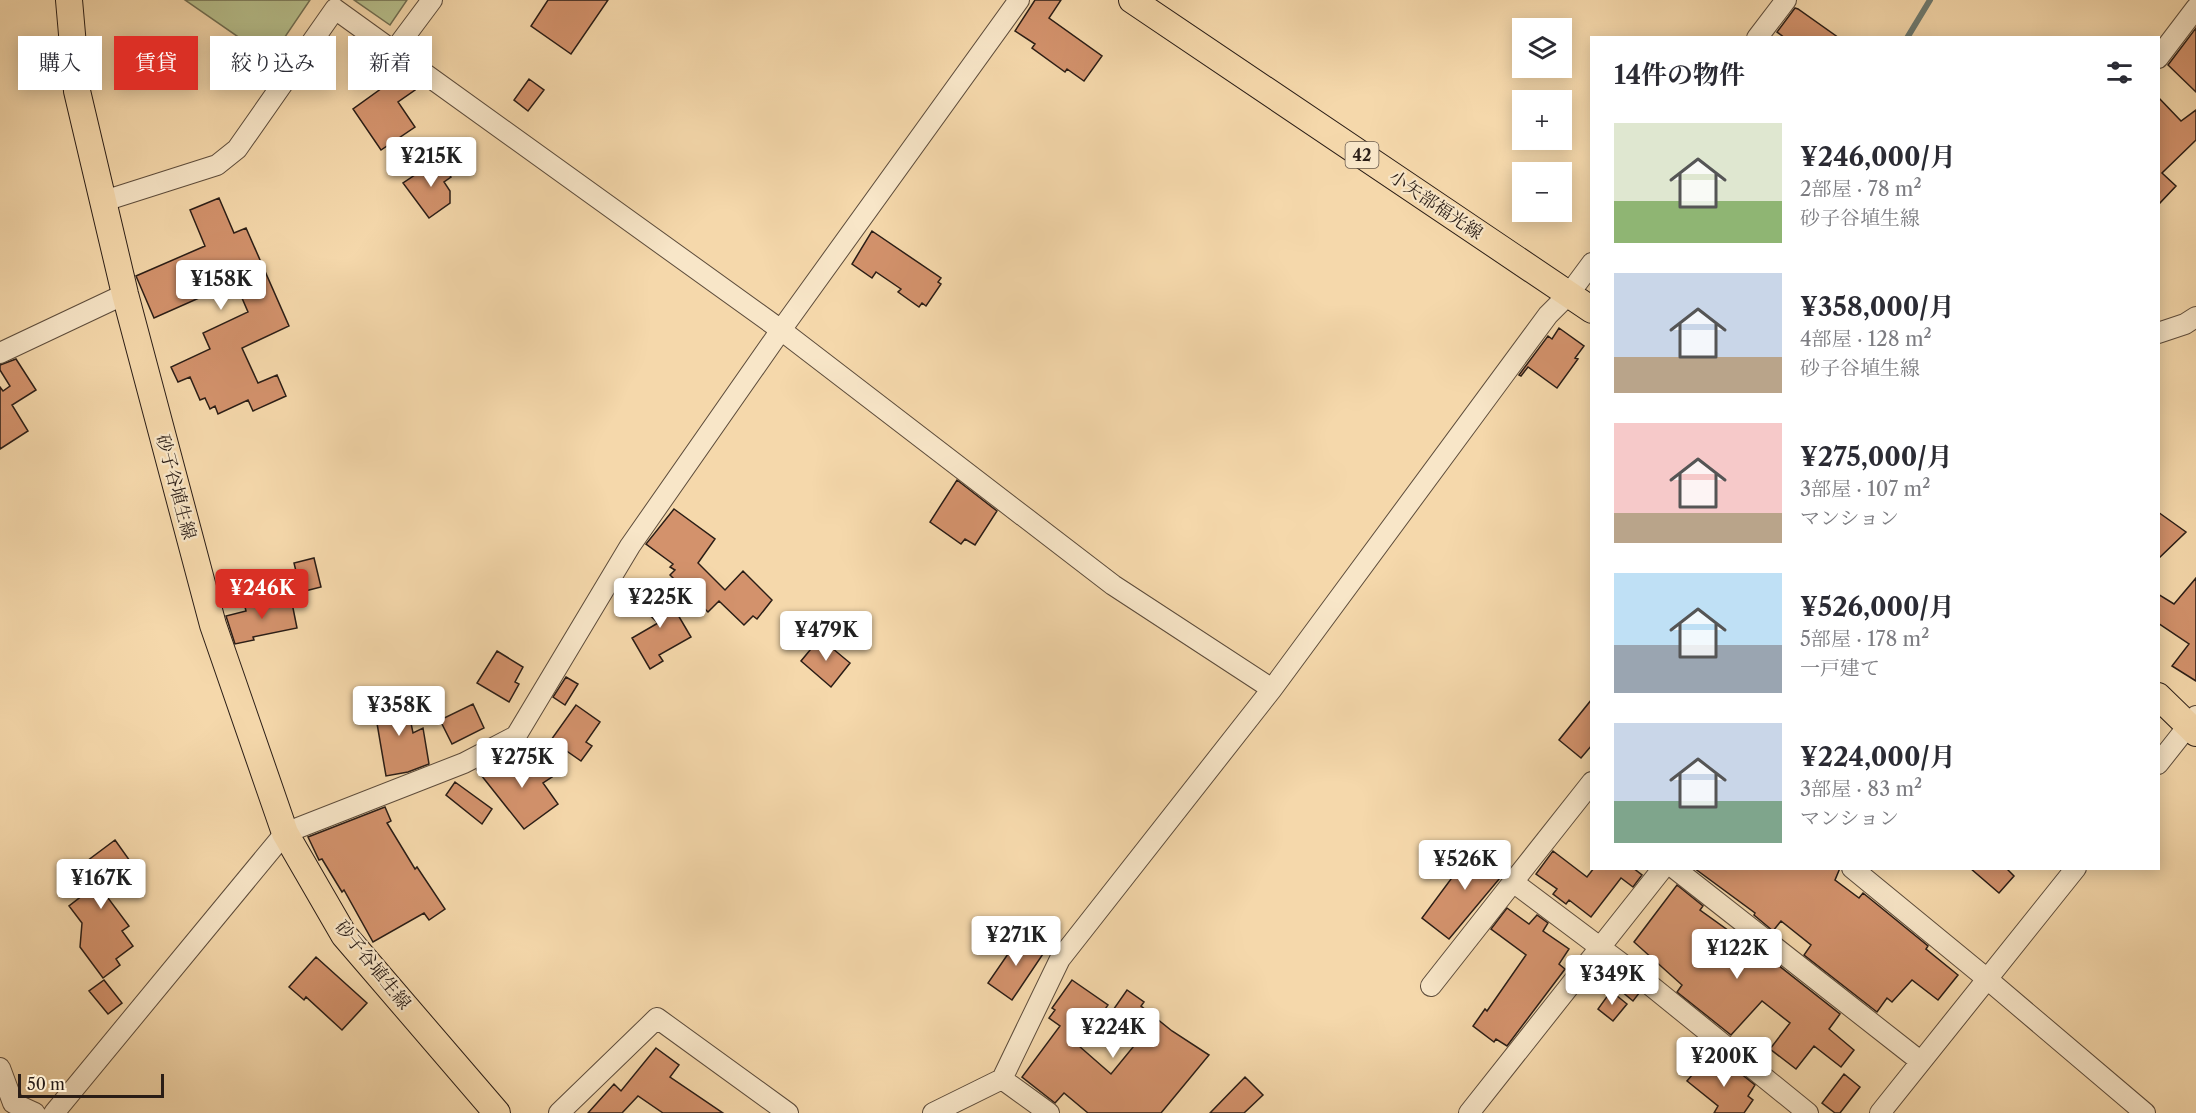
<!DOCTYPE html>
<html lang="ja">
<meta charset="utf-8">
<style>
:root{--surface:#fff;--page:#f2f2f3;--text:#2b2b33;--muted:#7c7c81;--accent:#d93025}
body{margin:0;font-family:"Libre Caslon Text","Noto Serif JP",serif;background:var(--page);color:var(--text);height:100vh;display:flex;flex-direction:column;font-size:22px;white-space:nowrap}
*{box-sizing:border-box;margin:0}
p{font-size:20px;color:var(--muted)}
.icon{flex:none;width:33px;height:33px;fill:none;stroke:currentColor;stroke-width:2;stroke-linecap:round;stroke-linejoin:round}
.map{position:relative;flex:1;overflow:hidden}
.details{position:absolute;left:1590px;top:36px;width:570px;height:834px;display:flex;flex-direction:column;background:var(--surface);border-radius:0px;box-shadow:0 3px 15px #0003}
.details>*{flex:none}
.hud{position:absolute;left:18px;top:36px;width:570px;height:54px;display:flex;gap:12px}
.fabs{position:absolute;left:1512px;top:18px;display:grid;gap:12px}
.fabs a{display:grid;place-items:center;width:60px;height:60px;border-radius:0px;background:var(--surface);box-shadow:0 3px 15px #0003;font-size:30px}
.scale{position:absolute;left:18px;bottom:15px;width:146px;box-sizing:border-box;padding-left:6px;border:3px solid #2a1d16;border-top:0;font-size:16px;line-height:21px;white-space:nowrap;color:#2a1d16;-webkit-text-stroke:4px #f8e6c8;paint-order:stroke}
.price{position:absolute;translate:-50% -51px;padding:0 14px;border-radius:6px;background:#fff;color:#222;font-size:20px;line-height:39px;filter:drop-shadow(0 2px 3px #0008)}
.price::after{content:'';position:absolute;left:50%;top:36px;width:18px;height:14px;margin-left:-9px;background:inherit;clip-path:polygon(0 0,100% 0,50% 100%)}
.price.current{background:var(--accent);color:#fff}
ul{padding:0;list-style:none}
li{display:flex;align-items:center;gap:18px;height:150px;padding:0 24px}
li span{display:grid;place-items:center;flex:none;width:168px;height:120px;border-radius:0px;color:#555}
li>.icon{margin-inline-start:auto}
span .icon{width:72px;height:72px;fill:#fffc;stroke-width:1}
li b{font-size:26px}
h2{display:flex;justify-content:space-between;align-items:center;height:72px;padding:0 24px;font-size:26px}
.pill{padding:0 21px;border-radius:0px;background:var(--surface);box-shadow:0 3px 15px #0003;font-size:21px;line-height:54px}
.pill.current{background:var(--accent);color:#fff}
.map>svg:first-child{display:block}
</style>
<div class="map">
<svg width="2196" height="1113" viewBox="0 0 2196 1113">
<rect width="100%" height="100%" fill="#f5d8ab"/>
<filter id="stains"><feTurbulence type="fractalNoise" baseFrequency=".00333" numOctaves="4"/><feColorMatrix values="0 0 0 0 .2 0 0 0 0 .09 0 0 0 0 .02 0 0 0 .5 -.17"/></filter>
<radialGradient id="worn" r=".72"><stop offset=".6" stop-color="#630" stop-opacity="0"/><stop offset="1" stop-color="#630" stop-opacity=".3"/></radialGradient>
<!-- green -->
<path fill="#b7c08d" stroke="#706e52" stroke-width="1.5" d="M185,0H310L270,59Z
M354,0H407L390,25Z"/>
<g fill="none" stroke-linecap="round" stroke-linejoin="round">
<!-- stream -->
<path stroke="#6e7b71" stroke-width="6" d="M1907,38L1930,0"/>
</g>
<!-- building -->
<path fill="#d3926c" stroke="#2a1d16" stroke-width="1.5" d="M548,0H608L571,54L531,26Z
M1035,0H1061L1049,18L1102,56L1084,81L1067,69L1065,72L1032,48L1035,44L1015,31Z
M1795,8L1798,9L1839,38H1785L1777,32Z
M2196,28V92L2168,65Z
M403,73L415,90L398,102L415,127L381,150L353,109Z
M529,79L544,90L528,111L514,100Z
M2158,97L2181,121L2196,110V140L2162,173L2176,186L2158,205Z
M439,159L451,177L444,182L450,191V203L429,218L403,183Z
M219,198L234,233L246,228L289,326L242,348L258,383L277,375L286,396L253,411L248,400L218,414L215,406L210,409L205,398L200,400L190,377L178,382L171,367L210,349L203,333L248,312L235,282L154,318L136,276L205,246L190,210Z
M872,231L941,278L938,282L941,284L926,306L922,303L919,307L898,292L901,289L876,272L872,278L852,264Z
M1559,328L1584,346L1575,358L1578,359L1557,388L1528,367L1521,376L1519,375L1548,336L1552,339Z
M16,359L36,390L12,405L28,431L0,449V387L3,391L10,386L0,370V365Z
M957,480L997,511L975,545L965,539L961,544L930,522Z
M674,509L715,539L698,563L725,590L743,571L772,600L757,619L753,616L744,625L719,601L708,612L670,575L675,570L670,567L673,564L646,544Z
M2158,512L2186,532L2158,559Z
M314,558L321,587L301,592L294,563Z
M2196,578V681L2172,666L2189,644L2158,623V594L2174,604Z
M661,586L691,637L659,655L663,661L650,669L632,638L658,623L641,607Z
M291,598L297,628L253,637L254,640L235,644L226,616L246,611L245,607Z
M820,638L850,663L831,687L801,661Z
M497,651L523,667L515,682L519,684L509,702L477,683Z
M566,677L578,684L565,705L553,697Z
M405,694L413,733L423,728L429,764L408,772L386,776L373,700Z
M1592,699V745L1581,758L1559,740Z
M473,704L484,728L452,744L440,720Z
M576,705L600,722L586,742L592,746L581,761L551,740Z
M534,751L552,777L543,783L558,804L524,829L477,770L491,762L500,775Z
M455,782L492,809L482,824L446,795Z
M385,807L391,821L387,823L415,869L417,867L445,909L429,920L424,913L373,942L344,890L342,892L322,859L319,860L308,837Z
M115,840L130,861L110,877L113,881L102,890L129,926L122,931L133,946L116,959L120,965L103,978L80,947L82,923L69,906L83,895L72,880L78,875L75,870Z
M1477,844L1510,866L1449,939L1422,918Z
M1553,851L1587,877L1594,868H1633L1642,875L1633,887L1621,878L1591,917L1569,900L1566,904L1553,894L1557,889L1536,874Z
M1694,868H1840L1835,880L1859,898L1863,893L1928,946L1926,949L1958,975L1938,1000L1912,980L1892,1002L1887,998L1877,1012L1804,955L1811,945L1781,921L1773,931L1754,915L1755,913Z
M1970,868H2006L2014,876L1999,893Z
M1677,885L1703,906L1700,910L1739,938L1740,935L1840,1014L1829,1029L1854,1050L1841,1067L1814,1046L1796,1069L1770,1049L1790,1023L1762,1001L1731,1035L1677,992L1682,985L1634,942Z
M1507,908L1529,924L1537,915L1548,923L1543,931L1569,949L1559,964L1565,969L1507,1046L1496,1039L1494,1042L1473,1026L1485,1009L1487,1011L1526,955L1491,929Z
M1021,935L1045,951L1012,1000L988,983Z
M316,957L367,1003L342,1030L306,997L304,1000L289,987Z
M104,980L122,1003L108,1014L89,991Z
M1072,980L1108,1005L1079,1046L1111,1074L1143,1035L1111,1013L1127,990L1144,1002L1141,1006L1172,1031L1209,1055L1161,1113H1088L1064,1093L1055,1103L1022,1077L1060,1026L1049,1018L1055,1010L1052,1008Z
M1628,983L1640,992L1633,1001L1621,991Z
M1611,991L1627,1004L1613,1021L1598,1009Z
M656,1048L679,1065L670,1077L723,1113H663L638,1096L622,1113H588L614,1084L621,1091Z
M1704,1061L1717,1072L1725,1061L1755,1085L1748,1096L1753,1100L1744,1113H1714L1718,1106L1687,1081Z
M1844,1074L1860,1087L1840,1113H1835L1822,1103Z
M1245,1077L1263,1095L1244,1113H1210Z"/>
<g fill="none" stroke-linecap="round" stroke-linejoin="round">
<!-- minor casing -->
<g stroke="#5d4c3b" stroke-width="22">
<path id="minor" d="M1757,38L1786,0
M394,51L432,0
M2158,58L2196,8
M104,201L217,165L237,149L335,9L781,330L1113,585L1272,689
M2158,333L2185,324L2196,317
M0,353L125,294
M2158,764L2196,716
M1592,782L1513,882L1645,981L1808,1113
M1674,868L1920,1061
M1852,868L1986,978L2145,1113
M1431,986L1513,882
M0,1068L13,1103L35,1113
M1002,1079L1049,1113
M54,1113L285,833L464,763L516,736L630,546L781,330L1019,0
M559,1113L657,1018L788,1113
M933,1113L1002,1079L1060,959L1272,689L1548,315L1569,294L1592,263
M1469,1113L1663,868
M1880,1113L2076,868"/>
</g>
<!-- major casing -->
<g stroke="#2a1d16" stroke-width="28">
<path id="major" d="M69,0L77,91L125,294L213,625L285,833L344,935L497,1113
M1132,0L1592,310
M2158,696L2196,733"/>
</g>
<!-- minor -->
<use href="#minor" stroke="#f8e6c8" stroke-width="20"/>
<!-- major -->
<use href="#major" stroke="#f5d8ab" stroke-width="26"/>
</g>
<g text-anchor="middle" stroke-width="4.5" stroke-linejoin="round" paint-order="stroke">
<!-- shield labels -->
<rect fill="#f8e6c8" stroke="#68594b" stroke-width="1.5" x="1345.5" y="142" width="33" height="26" rx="4.5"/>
<g font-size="16" font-weight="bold" fill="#2a1d16">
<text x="1362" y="161">42</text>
</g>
<!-- street labels -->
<g font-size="18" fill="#2a1d16" stroke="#f8e6c8">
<text transform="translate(1436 205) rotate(34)" y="6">小矢部福光線</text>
<text transform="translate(176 487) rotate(75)" y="6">砂子谷埴生線</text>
<text transform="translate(373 965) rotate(51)" y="6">砂子谷埴生線</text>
</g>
</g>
<rect width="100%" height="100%" filter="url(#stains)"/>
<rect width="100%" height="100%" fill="url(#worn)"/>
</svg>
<div class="fabs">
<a><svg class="icon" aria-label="layers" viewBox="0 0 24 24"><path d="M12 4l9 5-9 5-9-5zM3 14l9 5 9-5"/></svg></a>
<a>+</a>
<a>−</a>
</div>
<div class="scale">50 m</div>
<b class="price" style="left:431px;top:188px">¥215K</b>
<b class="price" style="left:221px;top:311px">¥158K</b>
<b class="price current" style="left:262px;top:620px">¥246K</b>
<b class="price" style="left:660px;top:629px">¥225K</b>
<b class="price" style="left:826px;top:662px">¥479K</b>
<b class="price" style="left:399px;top:737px">¥358K</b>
<b class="price" style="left:522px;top:789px">¥275K</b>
<b class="price" style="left:1465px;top:891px">¥526K</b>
<b class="price" style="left:101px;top:910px">¥167K</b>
<b class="price" style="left:1016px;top:967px">¥271K</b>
<b class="price" style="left:1737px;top:980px">¥122K</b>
<b class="price" style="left:1612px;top:1006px">¥349K</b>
<b class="price" style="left:1113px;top:1059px">¥224K</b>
<b class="price" style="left:1724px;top:1088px">¥200K</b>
<div class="hud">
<a class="pill">購入</a>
<a class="pill current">賃貸</a>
<a class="pill">絞り込み</a>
<a class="pill">新着</a>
</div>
<section class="details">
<h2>14件の物件<svg class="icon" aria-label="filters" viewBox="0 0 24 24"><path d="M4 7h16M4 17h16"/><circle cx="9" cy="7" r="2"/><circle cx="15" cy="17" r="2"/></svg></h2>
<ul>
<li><span style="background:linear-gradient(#dfe7d0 65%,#8fb573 0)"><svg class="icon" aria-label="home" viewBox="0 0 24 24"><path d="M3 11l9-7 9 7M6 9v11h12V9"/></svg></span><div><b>¥246,000/月</b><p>2部屋 · 78 m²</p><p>砂子谷埴生線</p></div></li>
<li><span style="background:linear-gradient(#c9d6e8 70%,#b9a48a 0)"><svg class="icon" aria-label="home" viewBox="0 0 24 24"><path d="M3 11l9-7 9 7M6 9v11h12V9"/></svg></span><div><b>¥358,000/月</b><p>4部屋 · 128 m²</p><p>砂子谷埴生線</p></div></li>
<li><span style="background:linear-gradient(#f6c9c9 75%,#b9a48a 0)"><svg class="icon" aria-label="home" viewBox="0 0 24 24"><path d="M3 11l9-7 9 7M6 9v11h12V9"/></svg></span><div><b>¥275,000/月</b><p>3部屋 · 107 m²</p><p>マンション</p></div></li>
<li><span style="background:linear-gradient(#bfe0f5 60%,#9aa5b1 0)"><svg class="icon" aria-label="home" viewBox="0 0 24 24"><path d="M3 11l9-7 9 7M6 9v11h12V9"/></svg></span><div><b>¥526,000/月</b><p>5部屋 · 178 m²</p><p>一戸建て</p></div></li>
<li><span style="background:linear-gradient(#c9d6e8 65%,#7fa58c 0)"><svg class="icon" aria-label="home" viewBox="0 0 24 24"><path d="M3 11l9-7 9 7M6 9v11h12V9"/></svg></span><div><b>¥224,000/月</b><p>3部屋 · 83 m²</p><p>マンション</p></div></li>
</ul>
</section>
</div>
